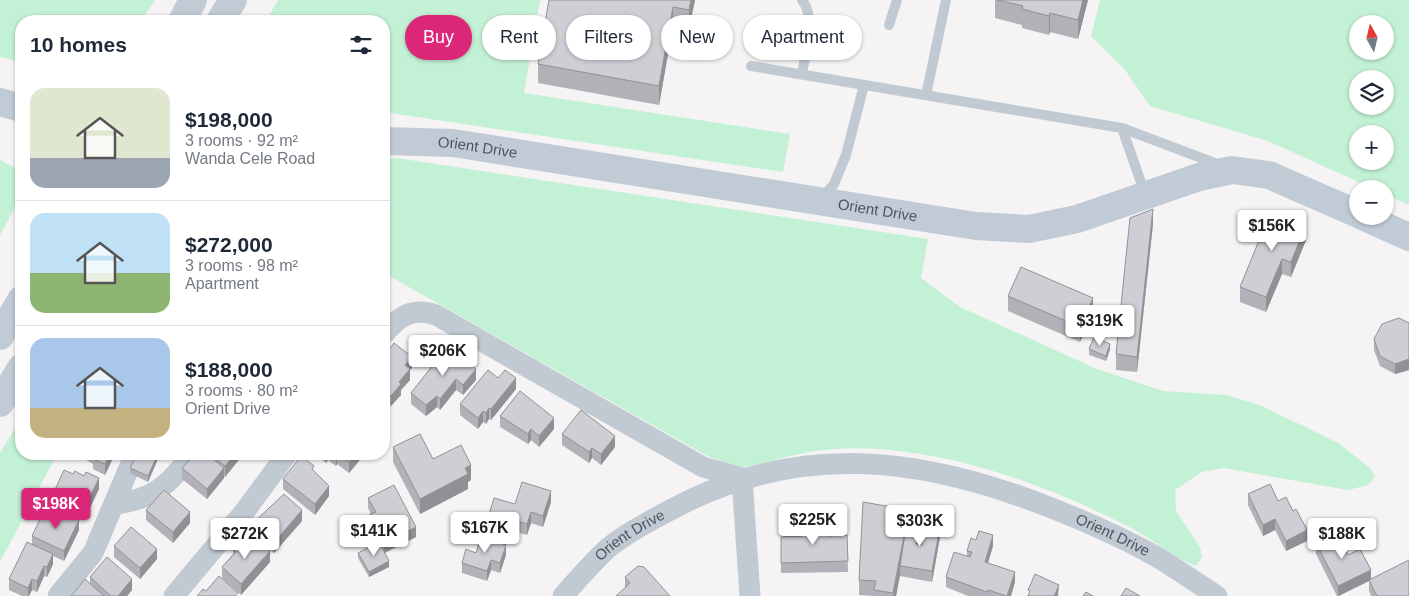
<!DOCTYPE html>
<meta charset="utf-8">
<style>
:root{--surface:#fff;--page:#f2f2f3;--text:#1f2937;--muted:#747a83;--line:#e0e1e3;--accent:#db2777}
body{margin:0;font-family:Arial,sans-serif;background:var(--page);color:var(--text);height:100vh;display:flex;flex-direction:column;font-size:19px;white-space:nowrap}
*{box-sizing:border-box;margin:0}
p{font-size:16px;color:var(--muted)}
.icon{flex:none;width:28px;height:28px;fill:none;stroke:currentColor;stroke-width:2;stroke-linecap:round;stroke-linejoin:round}
.map{position:relative;flex:1;overflow:hidden}
.side{position:absolute;left:15px;top:15px;width:375px;height:445px;display:flex;flex-direction:column;background:var(--surface);border-radius:20px;box-shadow:0 1px 4px #0004}
.side>*{flex:none}
.guide{position:absolute;left:405px;top:15px;width:475px;height:45px;display:flex;gap:10px}
.needle{width:32px;rotate:352deg}
.fabs{position:absolute;left:1349px;top:15px;display:grid;gap:10px}
.fabs a{display:grid;place-items:center;width:45px;height:45px;border-radius:50%;background:var(--surface);box-shadow:0 1px 4px #0004;font-size:25px}
.price{position:absolute;translate:-50% -42px;padding:0 11px;border-radius:5px;background:#fff;color:#222;font-size:16px;line-height:32px;filter:drop-shadow(0 1px 2px #0008)}
.price::after{content:'';position:absolute;left:50%;top:30px;width:15px;height:11px;margin-left:-8px;background:inherit;clip-path:polygon(0 0,100% 0,50% 100%)}
.price.current{background:var(--accent);color:#fff}
ul{padding:0;list-style:none}
li{display:flex;align-items:center;gap:15px;height:125px;padding:0 15px}
li+li{border-top:1px solid var(--line)}
li span{display:grid;place-items:center;flex:none;width:140px;height:100px;border-radius:15px;color:#555}
li>.icon{margin-inline-start:auto}
span .icon{width:60px;height:60px;fill:#fffc;stroke-width:1}
li b{font-size:21px}
h2{display:flex;justify-content:space-between;align-items:center;height:60px;padding:0 15px;font-size:21px}
.tag{padding:0 18px;border-radius:22px;background:var(--surface);box-shadow:0 1px 4px #0004;font-size:18px;line-height:45px}
.tag.current{background:var(--accent);color:#fff}
.map>svg:first-child{display:block}
</style>
<div class="map">
<svg width="1409" height="596" viewBox="0 0 1409 596">
<rect width="100%" height="100%" fill="#f5f3f3"/>
<!-- green -->
<path fill="#c3f1d5" fill-rule="evenodd" d="M0,0H155L141,21H21V62L0,57Z
M278,0H540L524,93L790,134L783,172L384,112V21H266Z
M1100,0H1409V205L1385,194V189H1374L1268,141L1150,106L1125,70L1091,36ZM1358,24H1385V51H1358ZM1358,79H1385V106H1358ZM1358,134H1385V161H1358Z
M397,158L928,239L921,278L960,307L1097,369L1163,391L1227,395L1262,406L1338,443L1370,468L1375,477L1368,485L1348,490L1223,468L1202,472L1175,490L1176,511L1200,547L1202,557L1196,566C1172,557 1153,539 1131,528C1061,492 984,462 906,452C873,447 837,447 804,453C791,455 750,468 742,467C731,465 720,460 709,457L384,273V159Z
M0,160L21,171V196L0,235Z
M21,418V454H57L0,562V453Z"/>
<g fill="none" stroke-linecap="round" stroke-linejoin="round">
<!-- lane -->
<path stroke="#c1cad2" stroke-width="10" d="M802,0C817,18 805,53 802,74
M889,25L897,0
M751,66L1122,128L1220,165
M926,95L946,0
M1122,128L1145,194
M821,199L834,184L846,155L864,85"/>
<!-- street -->
<g stroke="#c1cad2" stroke-width="21">
<path d="M384,334C399,316 412,307 436,315L703,467L742,478L750,596"/>
<path d="M114,504C153,500 169,485 192,454"/>
<path d="M58,596L93,553L135,454"/>
<path d="M174,596L245,511L287,454"/>
<path id="s1" d="M563,596C577,580 592,563 607,549C625,533 666,512 688,501C806,444 918,458 1036,502C1078,518 1118,535 1157,557C1177,569 1197,583 1217,596"/>
</g>
<!-- secondary -->
<g stroke="#c1cbd6" stroke-width="28">
<path d="M182,21L193,0"/>
<path d="M220,21L233,0"/>
<path d="M0,102L21,108"/>
<path id="s2" d="M384,141L453,143L976,226L1029,229L1077,219L1199,177L1232,170L1269,175L1358,214"/>
<path d="M1362,216L1409,237"/>
<path d="M0,336L21,300"/>
<path d="M0,403L21,368"/>
</g>
</g>
<!-- wall -->
<path fill="#b0b2b7" d="M549,0H695L689,29L673,26L659,105L538,83V64Z
M995,0H1088L1078,39L1050,32L1049,35L1022,28V25L995,18Z
M1153,224L1137,372L1116,370V354Z
M1306,240L1291,277L1282,274L1266,312L1240,302V287Z
M1008,296L1093,313L1080,342L1008,311Z
M1409,323V370L1395,374L1380,366L1374,350V339Z
M1089,349H1110L1106,361L1089,355Z
M441,355L476,380L463,395L456,390L440,410L437,407L426,416L411,404V393Z
M384,356L412,368L410,370V380L401,390V395L391,406L384,400Z
M498,378L516,389L491,420L489,419L486,424L483,422L478,429L460,415V404Z
M500,416L554,429L539,447L531,440L528,444L500,427Z
M562,434L615,447L601,465L592,458L589,463L562,445Z
M393,447L433,459L471,480L468,482V489L420,514L393,462Z
M76,454H115L105,475L93,469V464Z
M195,454H242V456L225,477L224,476V478L207,499L182,479V468Z
M314,454H364V455L349,473L337,464L336,466L328,460L326,463Z
M157,461L148,482L130,473V468Z
M314,472L329,496L315,515L283,489V479Z
M73,474L84,476L99,489L84,520L53,505V494Z
M1248,494L1278,501L1307,541L1286,551L1275,530L1263,536L1248,505Z
M368,498L416,537L385,553L389,567L369,577L358,558V553L379,542L370,525V514H371L368,508Z
M551,502L543,527L531,523L527,535L513,531L509,542L486,534V524L515,504Z
M146,510L190,523L173,543L146,520Z
M800,517L815,532L827,536L847,535L848,572L781,573V537L800,536Z
M302,521L274,553L252,534V524Z
M909,521L920,533L918,544L922,545L940,537L932,582L900,576V575L896,596H873L859,595V580Z
M79,530L64,561L53,556V564L47,577L44,576L37,592L32,590L29,596H22L9,590V579L32,544V536Z
M1316,543L1348,555L1371,579L1409,596H1371L1369,591V581L1339,596H1337L1316,554Z
M114,546L157,559L140,579L114,557Z
M993,546L988,563L1015,582L1011,596H968L946,587V577L967,556V551Z
M233,550L270,562L241,595L222,578V567L233,554Z
M476,553L506,555L500,573L491,570L487,581L462,573V563Z
M90,577L132,590L127,596H71L90,583Z
M625,577L670,596L625,588Z"/>
<!-- shaded-wall -->
<path fill="#909195" d="M691,0H695L689,29V10Z
M1083,0H1088L1078,39V20Z
M673,7V26L659,105V86Z
M1050,13V32L1049,35V16Z
M1153,209V224L1137,372V357Z
M1306,225V240L1291,277V262Z
M1282,259V274L1266,312V297Z
M1093,298V313L1080,342V327Z
M1110,344V349L1106,361V356Z
M412,357V368L410,370V380L401,390V395L391,406V396L405,365Z
M1409,359V370L1395,374V364Z
M476,369V380L463,395V385Z
M516,378V389L491,420V409Z
M456,379V390L440,410V399Z
M437,396V407L426,416V405Z
M489,408V419L486,424V413Z
M483,411V422L478,429V418Z
M554,418V429L539,447V436Z
M531,429V440L528,444V434Z
M615,436V447L601,465V454Z
M592,448V458L589,463V452Z
M110,454H115L105,475V464Z
M235,454H242V456L225,477V466Z
M326,454H328V460L326,463Z
M337,454V464L336,466V455Z
M356,454H364V455L349,473V462Z
M157,456V461L148,482V476Z
M471,465V480L468,482V489L420,514V499L465,468Z
M224,468V478L207,499V489Z
M99,478V489L84,520V509Z
M329,486V496L315,515V504Z
M551,491V502L543,527V516Z
M302,510V521L274,553V543Z
M909,510V526L900,566V575L896,596H893Z
M190,512V523L173,543V532Z
M531,512V523L527,535V524Z
M1275,519V530L1263,536V525Z
M79,520V530L64,561V551Z
M513,520V531L509,542V531Z
M920,523V533L916,555V544Z
M940,526V537L932,582V571Z
M416,527V537L384,553V542Z
M1307,530V541L1286,551V541Z
M993,535V546L985,572V562Z
M506,545V555L500,573V563Z
M157,549V559L140,579V568Z
M270,551V562L241,595V584Z
M53,554V564L47,577V567Z
M491,560V570L487,581V571Z
M389,561V567L369,577V572Z
M44,566V576L37,592V581Z
M1371,570V580L1338,596V586Z
M1015,572V582L1011,596H1007Z
M32,579V590L29,596H28V588Z
M132,579V590L127,596H118Z
M1059,585L1058,596H1054Z"/>
<!-- building -->
<path fill="#cdcfd5" stroke="#909195" d="M549,0H691L689,10L673,7L659,86L538,64Z
M998,0H1083L1078,20L1050,13L1049,16L1022,9L1023,6Z
M1153,209L1137,357L1116,354L1130,218Z
M1271,211L1306,225L1291,262L1282,259L1266,297L1240,287Z
M1021,267L1093,298L1080,327L1008,296Z
M1399,318L1409,323V359L1395,364L1380,356L1374,339L1382,324Z
M1094,337L1110,344L1106,356L1089,349Z
M394,343L412,357L405,365L410,369L399,382L401,384L391,396L384,390V356Z
M450,349L476,369L463,385L456,379L440,399L437,396L426,405L411,393L441,355L444,357Z
M488,370L498,378L505,370L516,378L491,409L489,408L486,413L483,411L478,418L460,404Z
M520,391L554,418L539,436L531,429L528,434L500,416Z
M581,410L615,436L601,454L592,448L589,452L562,434Z
M420,434L433,459L461,445L471,465L465,468L468,474L420,499L393,447Z
M93,454H110L105,464L93,459L95,455Z
M137,454H153L157,456L148,476L130,468Z
M195,454H207L224,468L207,489L182,468Z
M210,454H235L225,466Z
M338,454H356L349,462Z
M301,456L314,466L312,469L329,486L315,504L283,479Z
M64,470L73,474L75,471L84,476L86,472L99,478L84,509L53,494Z
M522,482L551,491L543,516L531,512L527,524L513,520L509,531L486,524L494,498L515,504Z
M1270,484L1278,501L1286,497L1293,511L1296,509L1307,530L1286,541L1275,519L1263,525L1248,494Z
M394,485L416,527L384,542L370,514L376,512L368,498Z
M164,490L190,512L173,532L146,510Z
M284,494L302,510L274,543L252,524Z
M863,502L909,510L893,593L874,590L876,581L859,580Z
M44,511L54,515V513L64,517L66,514L79,520L64,551L32,536Z
M800,517H814L815,532H827V536L847,535L848,561L781,563V537L803,536V532H800Z
M907,521L920,523L916,544L922,545L926,524L940,526L932,571L900,566Z
M131,527L157,549L140,568L114,546Z
M979,531L993,535L985,562L1015,572L1007,596L988,590L987,592L946,577L954,552L970,557L972,552L967,551L971,538L976,540Z
M1337,533L1348,555L1360,549L1371,570L1338,586L1316,543Z
M481,537L506,545L500,563L491,560L487,571L462,563L466,549L476,553Z
M242,540L251,548L257,541L270,551L241,584L222,567L236,552L233,550Z
M27,542L53,554L47,567L44,566L37,581L32,579L28,588L9,579Z
M379,542L389,561L369,572L358,553Z
M107,557L132,579L118,596H111L90,577Z
M1409,560V596H1377L1369,580Z
M638,566L644,567L670,596H616L630,583L625,577Z
M1035,574L1059,585L1054,596H1028L1030,591L1028,590Z
M219,576L238,593L235,596H197L203,589L206,591Z
M85,579L104,596H71Z
M1126,588L1140,596H1121Z
M1086,592L1093,596H1083Z"/>
<g text-anchor="middle" stroke-width="4.5" stroke-linejoin="round" paint-order="stroke">
<!-- street labels -->
<g font-size="15" fill="#4a5661" stroke="#fff">
<text dy="5" stroke="none"><textPath href="#s2" startOffset="94">Orient Drive</textPath></text>
<text dy="5" stroke="none"><textPath href="#s2" startOffset="499">Orient Drive</textPath></text>
<text dy="5" stroke="none"><textPath href="#s1" startOffset="601">Orient Drive</textPath></text>
<text dy="5" stroke="none"><textPath href="#s1" startOffset="91">Orient Drive</textPath></text>
</g>
</g>
</svg>
<div class="fabs">
<a><svg class="needle" viewBox="-14 -14 28 28"><path d="M0-13l5 13h-10z" fill="#e53935"/><path d="M0 13l5-13h-10z" fill="#747a83"/></svg></a>
<a><svg class="icon" aria-label="layers" viewBox="0 0 24 24"><path d="M12 4l9 5-9 5-9-5zM3 14l9 5 9-5"/></svg></a>
<a>+</a>
<a>−</a>
</div>
<b class="price" style="left:1272px;top:252px">$156K</b>
<b class="price" style="left:1100px;top:347px">$319K</b>
<b class="price" style="left:443px;top:377px">$206K</b>
<b class="price current" style="left:56px;top:530px">$198K</b>
<b class="price" style="left:813px;top:546px">$225K</b>
<b class="price" style="left:920px;top:547px">$303K</b>
<b class="price" style="left:485px;top:554px">$167K</b>
<b class="price" style="left:374px;top:557px">$141K</b>
<b class="price" style="left:245px;top:560px">$272K</b>
<b class="price" style="left:1342px;top:560px">$188K</b>
<div class="guide">
<a class="tag current">Buy</a>
<a class="tag">Rent</a>
<a class="tag">Filters</a>
<a class="tag">New</a>
<a class="tag">Apartment</a>
</div>
<section class="side">
<h2>10 homes<svg class="icon" aria-label="filters" viewBox="0 0 24 24"><path d="M4 7h16M4 17h16"/><circle cx="9" cy="7" r="2"/><circle cx="15" cy="17" r="2"/></svg></h2>
<ul>
<li><span style="background:linear-gradient(#dfe7d0 70%,#9aa5b1 0)"><svg class="icon" aria-label="home" viewBox="0 0 24 24"><path d="M3 11l9-7 9 7M6 9v11h12V9"/></svg></span><div><b>$198,000</b><p>3 rooms · 92 m²</p><p>Wanda Cele Road</p></div></li>
<li><span style="background:linear-gradient(#bfe0f5 60%,#8fb573 0)"><svg class="icon" aria-label="home" viewBox="0 0 24 24"><path d="M3 11l9-7 9 7M6 9v11h12V9"/></svg></span><div><b>$272,000</b><p>3 rooms · 98 m²</p><p>Apartment</p></div></li>
<li><span style="background:linear-gradient(#a9c7e8 70%,#c2b280 0)"><svg class="icon" aria-label="home" viewBox="0 0 24 24"><path d="M3 11l9-7 9 7M6 9v11h12V9"/></svg></span><div><b>$188,000</b><p>3 rooms · 80 m²</p><p>Orient Drive</p></div></li>
</ul>
</section>
</div>
